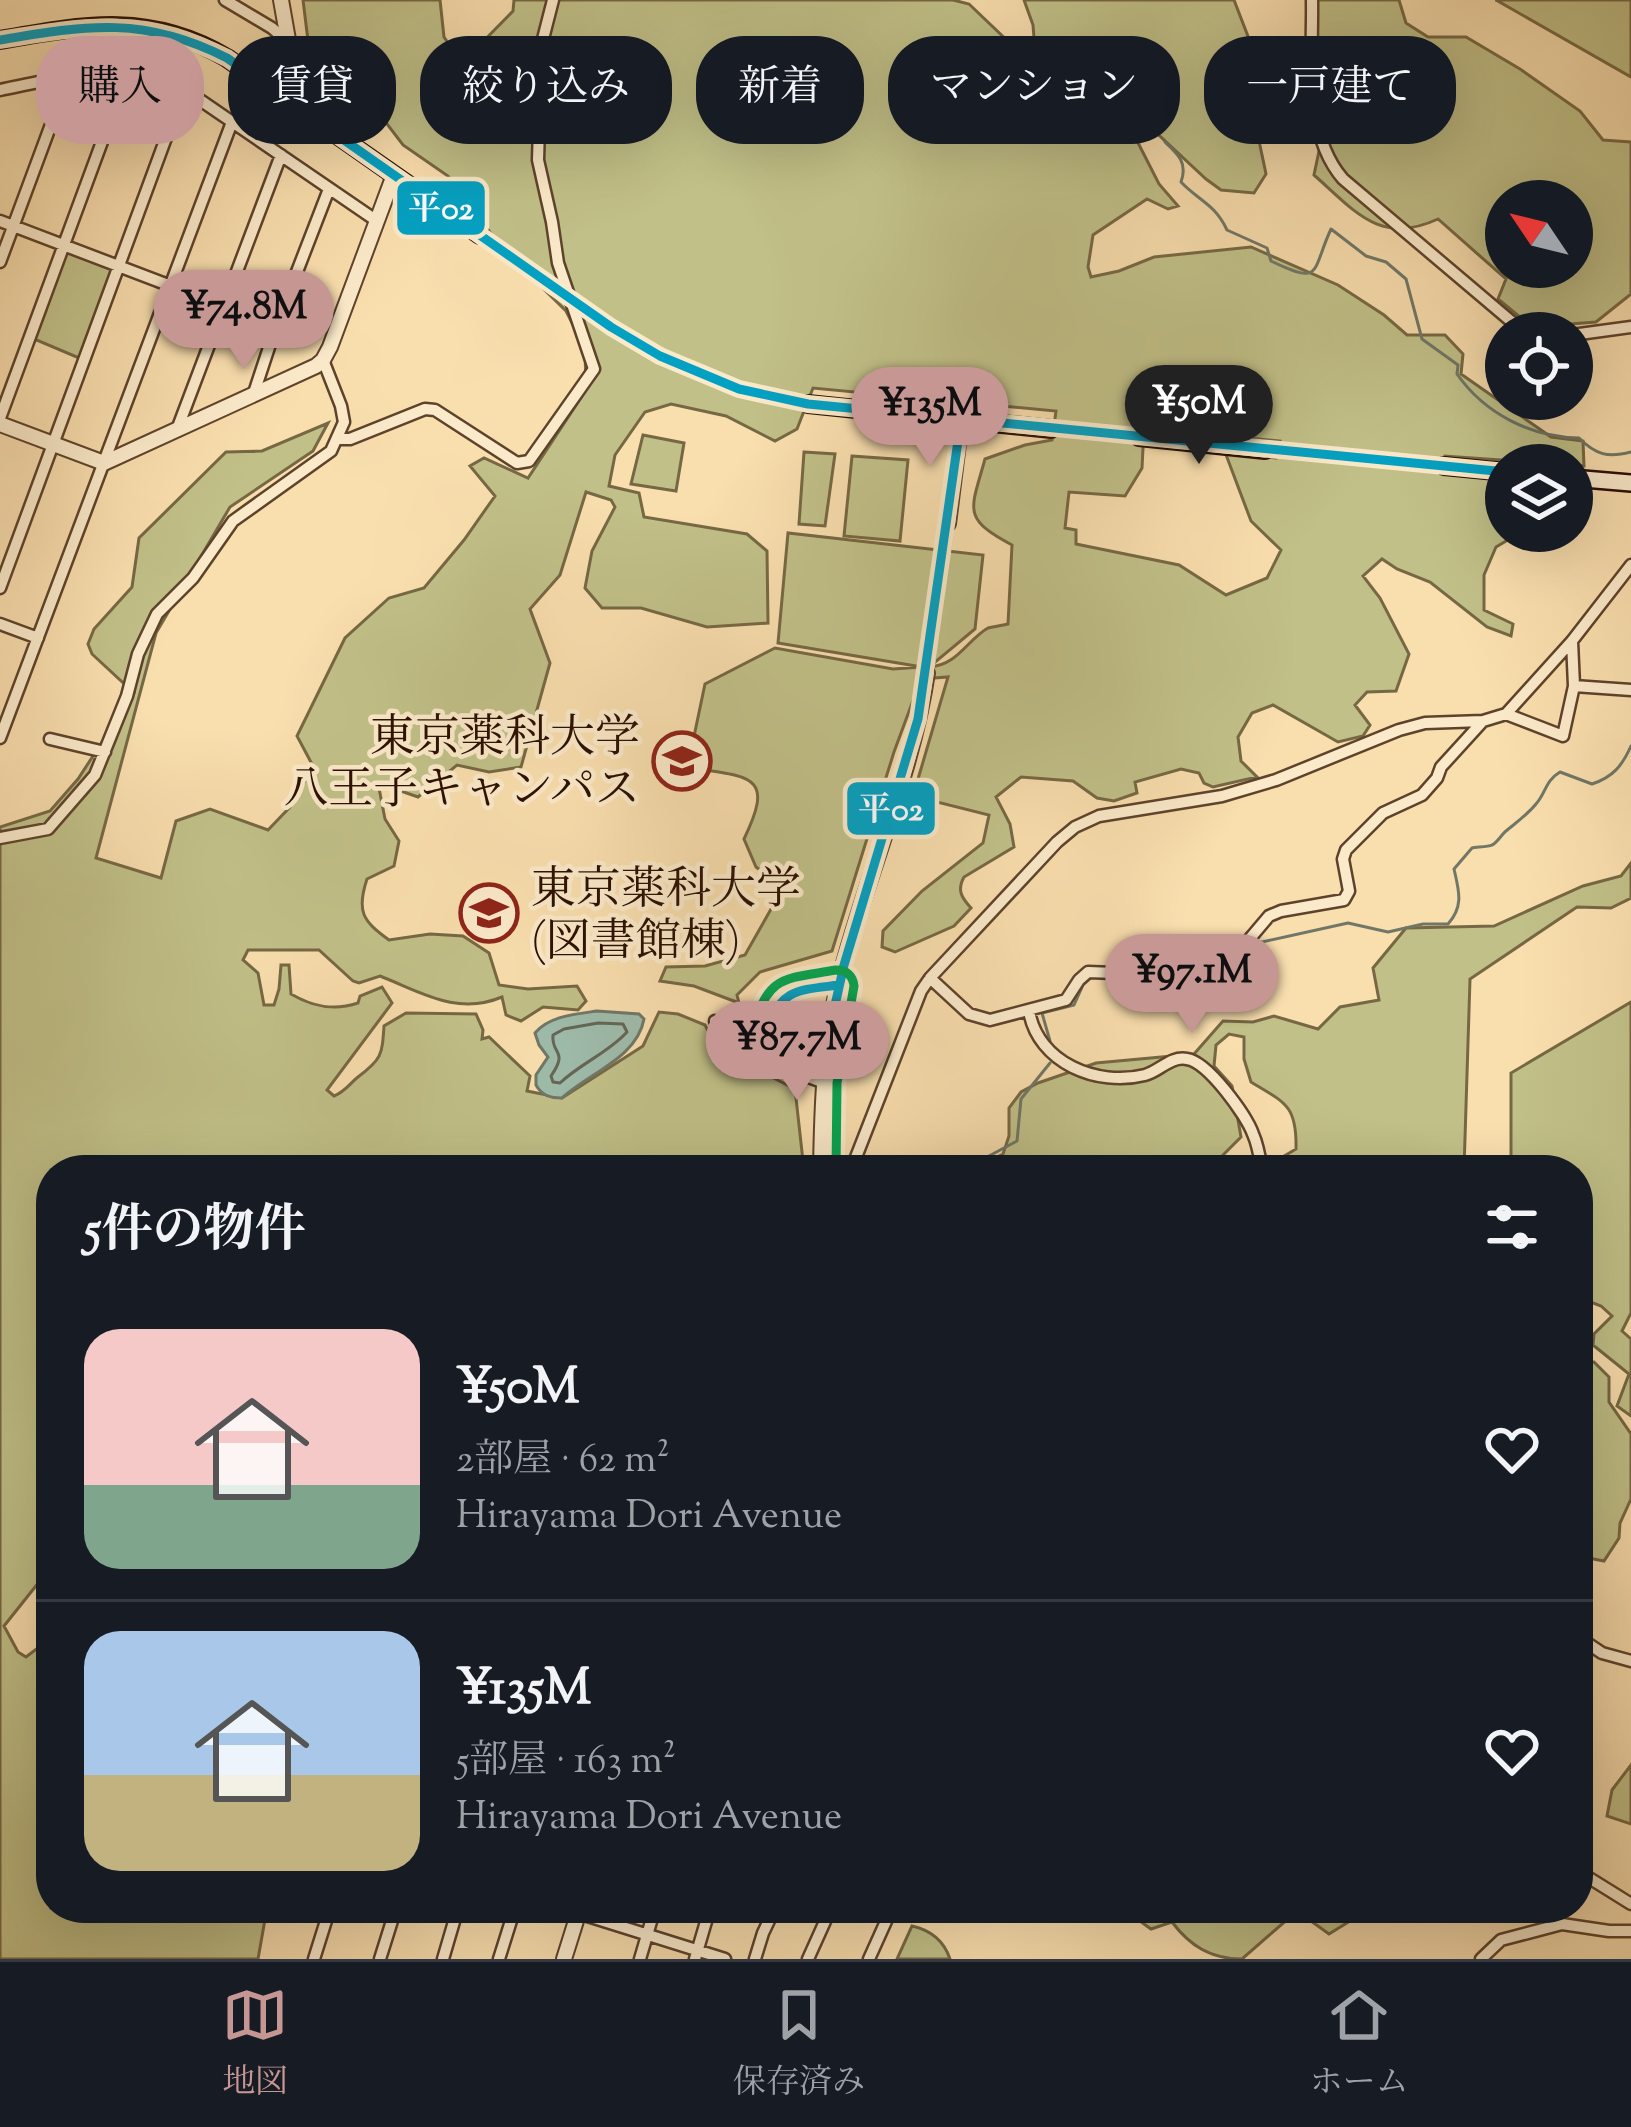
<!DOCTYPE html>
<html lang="ja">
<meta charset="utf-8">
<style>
:root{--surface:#171b24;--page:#20242c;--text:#f1f3f6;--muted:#9ea1a6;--line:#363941;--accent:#c59692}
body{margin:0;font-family:"Sorts Mill Goudy","Noto Serif JP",serif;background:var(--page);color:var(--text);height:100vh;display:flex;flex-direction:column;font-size:45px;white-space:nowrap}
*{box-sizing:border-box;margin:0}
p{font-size:39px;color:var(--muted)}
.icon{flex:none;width:66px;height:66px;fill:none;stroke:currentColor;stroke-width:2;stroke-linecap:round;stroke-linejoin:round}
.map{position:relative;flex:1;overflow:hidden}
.side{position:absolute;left:36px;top:1155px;width:1557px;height:768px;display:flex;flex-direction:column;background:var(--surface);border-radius:48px;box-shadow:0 12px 48px #0002}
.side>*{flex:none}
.top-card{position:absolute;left:36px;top:36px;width:1560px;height:108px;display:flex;gap:24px}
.needle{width:78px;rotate:305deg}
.tools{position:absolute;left:1485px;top:180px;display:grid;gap:24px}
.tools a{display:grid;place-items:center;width:108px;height:108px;border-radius:50%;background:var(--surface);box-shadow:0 12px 48px #0002;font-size:60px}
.price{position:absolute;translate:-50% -102px;padding:0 27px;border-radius:42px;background:var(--accent);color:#111;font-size:39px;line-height:78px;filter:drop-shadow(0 3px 6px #0008)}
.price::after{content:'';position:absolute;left:50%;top:72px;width:36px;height:27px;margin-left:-18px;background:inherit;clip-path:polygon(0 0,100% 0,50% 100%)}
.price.active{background:#222;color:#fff}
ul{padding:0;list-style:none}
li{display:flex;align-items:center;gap:36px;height:300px;padding:0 48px}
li+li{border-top:3px solid var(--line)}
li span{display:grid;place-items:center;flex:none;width:336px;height:240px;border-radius:36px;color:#555}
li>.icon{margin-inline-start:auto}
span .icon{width:144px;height:144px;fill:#fffc;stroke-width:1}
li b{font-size:51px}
h2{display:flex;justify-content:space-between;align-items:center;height:144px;padding:0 48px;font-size:51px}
.chip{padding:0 42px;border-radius:48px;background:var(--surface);box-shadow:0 12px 48px #0002;font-size:42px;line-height:108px}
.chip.active{background:var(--accent);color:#111}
.menu{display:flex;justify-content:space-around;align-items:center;height:168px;border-top:3px solid var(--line);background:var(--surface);font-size:33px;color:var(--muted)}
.menu a{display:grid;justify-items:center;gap:6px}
.menu .active{color:var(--accent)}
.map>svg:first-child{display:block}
</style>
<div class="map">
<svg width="1631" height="1959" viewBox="0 0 1631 1959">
<rect width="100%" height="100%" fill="#f9deae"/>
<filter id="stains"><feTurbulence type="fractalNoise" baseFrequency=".00167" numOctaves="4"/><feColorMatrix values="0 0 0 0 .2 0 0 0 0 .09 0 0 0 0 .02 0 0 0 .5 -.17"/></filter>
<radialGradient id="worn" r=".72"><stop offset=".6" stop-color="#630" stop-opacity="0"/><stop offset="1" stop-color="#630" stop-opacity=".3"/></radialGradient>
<!-- green -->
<path fill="#c1c088" stroke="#766844" stroke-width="3" fill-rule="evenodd" d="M303,0H440L444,37L462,63L513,11L514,0H953L969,4L1013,46L1034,38L1033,25L1024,0H1234L1249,39L1255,66L1258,136L1266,174L1254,193L1221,190L1206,179L1105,85L1092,80L1095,95L1132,131L1159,184L1178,206L1168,209L1147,199L1093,235L1088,267L1091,277L1119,271L1154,257L1251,247L1338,285L1384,315L1407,335H1445L1463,354L1461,374L1551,437L1583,441L1584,466L1445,456L1444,471L1506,479V531H1523L1496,547L1484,575V610L1513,624L1511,636L1487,627L1430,582L1397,569L1382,559L1363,576L1380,598L1409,654L1396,691L1367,692L1355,705L1370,725L1363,736L1338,742L1273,705L1252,713L1238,737L1241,761L1257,777L1213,787L1204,783L1199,773L1181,769L1135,782L1137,793L1114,801L1097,798L1073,781L1021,777L996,797L1010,824L1014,847L964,877C957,890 961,897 971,908L954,926L895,952L882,947L883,931L922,891L983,843L989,815L913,796L948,677L921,679L894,752L832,951L760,972L737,995L739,1003L694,986L660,981L666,967L705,966L745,955L783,888L756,867L744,839C773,779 755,777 699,769L692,746L705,684L775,648L893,669L922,667L778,643L788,533L983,555L975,629L929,667C957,666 968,639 988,628C991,627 1005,625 1008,624L1012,545C961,518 971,510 985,459L1025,445L1052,440L1056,411L813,388L797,429L775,441L726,416L671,404L645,412L615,455L609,486L639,493L644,517L747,534L767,551L768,623L707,627L641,608H602L585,588L592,551L615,507L611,500L586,492L560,575L530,609L550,663L521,767L489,772L457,765L418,797L378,783L385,819L399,841L394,866L367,879C356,912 363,921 389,940L430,934L463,936L489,953L499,985L528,989L577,986L586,1001L578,1010L543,1007L521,1021L506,1015L502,997C457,1016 421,992 380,976L359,983L353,981L319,950H248L243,960L258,973L264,1005H274L279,989L281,965H289L291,994C313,1007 334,1011 358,1003L360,996L382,987L392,1003L327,1090L334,1096C346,1091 349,1084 358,1077C382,1059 382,1055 384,1026L406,1013L476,1014L483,1030L482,1039L489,1037L530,1076L527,1091L562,1098L643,1046L659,1012L678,1014L705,1025L716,1046L735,1064L756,1069L795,1089L804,1170H51V1567L4,1626L18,1652L26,1657L51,1638V1908H267L258,1959H0V827L50,811L78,779L134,693L92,654L88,644L94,629L132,587L139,538L226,452L262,451L328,423L313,451L230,507L156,633L96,858L161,878L176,821L210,809L268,830L290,807L313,766L297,736L345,638L389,598L424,588L464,540L495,496L470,466L484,458L528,478L586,390L585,348L566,311L501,247L448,176L403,145L349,74L311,65ZM1144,429L1280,441L1276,458L1225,452L1251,521L1281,550L1267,578L1226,595L1179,565L1076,544V530L1065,528L1069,492L1125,496L1142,468Z
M1316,0H1399L1406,23L1428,37H1466L1520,69L1580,111L1603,140L1631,142V294L1596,322L1532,327L1498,299L1506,279L1438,219C1380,246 1355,211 1314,175L1322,137ZM1506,201H1572V267H1506Z
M1495,0H1631V77L1496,0Z
M66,251L112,269L79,358L34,339Z
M643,435L684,443L676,491L631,484Z
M804,452L835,454L825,526L799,524Z
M852,456L908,460L900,541L844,536Z
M1631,863V898L1611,908L1577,907L1470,979L1464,1170H1272L1271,1164L1296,1149C1297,1106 1286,1103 1251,1082L1244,1059V1037L1229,1034L1216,1045L1214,1066L1232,1086L1241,1137L1212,1166V1170H971L1003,1154L1009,1136V1108L1021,1092L1038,1083L1096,1063L1194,1054L1223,1021L1253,1022L1274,1016L1318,1029L1340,1007L1379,1000L1373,968L1406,928L1494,926L1583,886L1621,876Z
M1631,1002V1313L1622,1331L1631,1339V1416L1617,1406L1629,1374L1593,1345L1594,1334L1612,1316L1601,1306L1578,1297V1170H1511V1073Z
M1594,1362L1609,1377V1402L1631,1434V1499L1620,1523L1619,1538L1604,1561L1578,1556V1363Z
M1631,1765V1824L1607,1816L1612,1790Z
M1122,1908H1371L1329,1934L1297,1911L1242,1959C1211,1959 1190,1946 1172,1922L1151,1929Z
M912,1926C930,1930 944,1941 950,1959H897Z"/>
<!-- water -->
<path fill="#9ebcab" stroke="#707767" stroke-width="3" d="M597,1011L639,1014L644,1019C637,1058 589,1073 562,1098C551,1098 542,1096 536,1085V1075L548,1057L539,1045L535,1033C549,1016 576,1014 597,1011Z"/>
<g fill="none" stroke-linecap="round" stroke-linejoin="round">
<!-- shore -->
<path stroke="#646656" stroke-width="3" d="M598,1023L623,1024L627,1032C608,1053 581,1063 560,1083L553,1082L551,1076C569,1050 551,1055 553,1035L564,1029Z"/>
<!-- stream -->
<path stroke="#707767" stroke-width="3" d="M1165,142C1178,154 1188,163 1181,182C1199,201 1215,204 1227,230L1267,248L1271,261C1323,286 1311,272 1331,229L1366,256L1386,262L1406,279L1422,339L1458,365L1457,374C1485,414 1531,437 1579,438C1596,455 1608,458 1631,452
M1253,944L1348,923L1388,932L1423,924H1448C1464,906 1459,891 1454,869L1472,848C1476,847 1488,847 1492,845C1497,843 1502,834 1506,831C1517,822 1527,815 1536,804C1546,793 1545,781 1560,772L1592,784C1613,777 1622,766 1631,746
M1143,978L1175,959
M1050,1041L1042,1013L1074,1005L1083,985L1092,977
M972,1170L974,1164L1017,1141L1021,1099L1050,1063"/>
<!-- tertiary-tunnel -->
<path stroke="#dabf94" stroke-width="14" stroke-dasharray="14 7" stroke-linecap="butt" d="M927,673L948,524"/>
<!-- secondary-tunnel -->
<path stroke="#dabf94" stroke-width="15" stroke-dasharray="15 8" stroke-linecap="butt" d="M480,235C587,310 675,383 808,404
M1051,429L1139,437
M1265,450L1444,466"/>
<!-- minor casing -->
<g stroke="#5e432c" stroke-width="15">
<path id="minor" d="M225,0L272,28L289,43
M1312,0C1313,57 1303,133 1343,179L1512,322L1532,333
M0,90C69,76 116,62 184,89L377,221
M0,221L276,326
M0,262L69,76
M1572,335L1631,327
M253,396L276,326L329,189
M0,418L127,74
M178,427L281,155
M339,439H350L425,409L435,410L517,463L529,461L594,369L558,263L552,222L538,160L541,61L543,39L553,0
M0,588L184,89
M0,624L38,638
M1574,686L1631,690
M1506,714L1563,736L1574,686L1572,641
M0,738L232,122
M50,739L105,752
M0,838L48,829L95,775L127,696L138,654L157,614L193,578L233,521L331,451L344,422L341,406L323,360
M930,978L969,1014L990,1020L1066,1000L1079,980L1088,972L1141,974L1173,953L1209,955L1227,951L1247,942L1269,916L1281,911L1344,900L1349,891L1343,859L1346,850L1383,813L1422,795L1437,778L1441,767L1483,721
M1029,1011C1038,1063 1097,1087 1145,1075C1160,1071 1170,1056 1187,1059C1208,1062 1246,1115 1253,1134C1258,1145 1260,1158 1262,1170
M715,1021L751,1056L822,1082
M721,1023L740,1034L760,1058
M851,1170L921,991L930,978L1057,842L1075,827L1099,816L1222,796L1276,780L1399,730L1425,723L1483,721L1506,714L1572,641L1631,565
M1578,1637L1602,1653L1631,1661
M1578,1871L1631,1904
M562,1908L725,1959
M1544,1908L1562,1924
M314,1959L330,1908
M380,1959L396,1908
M443,1959L458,1908
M499,1959L515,1908
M640,1959L655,1908
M695,1959L710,1908
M755,1959L763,1933L775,1908
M808,1959L831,1908
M869,1959L892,1908
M1481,1959L1501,1940L1562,1924L1609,1931H1631"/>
</g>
<!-- tertiary casing -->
<g stroke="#5e432c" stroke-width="18">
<path id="tertiary" d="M281,0L296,85L292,104
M0,424L104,463L316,366L323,360L330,347L394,175
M948,524L961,420
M821,1170C822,1107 824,1047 838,986C864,881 911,780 927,673
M564,1959L580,1908"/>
</g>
<!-- secondary casing -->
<g stroke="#2a0f01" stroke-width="20">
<path id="secondary" d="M0,40C84,25 150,12 227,58L480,235
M808,404L1051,429
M1139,437L1265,450
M1444,466L1506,472
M1572,478L1631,483"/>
</g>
<!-- minor -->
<use href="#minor" stroke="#fbeaca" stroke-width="10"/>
<!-- tertiary -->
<use href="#tertiary" stroke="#fbeaca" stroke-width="14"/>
<!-- secondary -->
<use href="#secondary" stroke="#fbeaca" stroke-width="15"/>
<!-- bus-1 casing -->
<g stroke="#fbeaca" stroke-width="18">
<path id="bus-1" d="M0,40C88,25 145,16 227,58L611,327L660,356L739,389L808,404L1506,472
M839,985C801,990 779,988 768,1030L778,1038L827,1041L844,965L918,719L961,420"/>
</g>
<!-- bus-2 casing -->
<g stroke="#fbeaca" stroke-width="18">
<path id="bus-2" d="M812,1054C787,1052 762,1057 753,1030C767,974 786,979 836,970C847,970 853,976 854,986L837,1083L836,1170"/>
</g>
<!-- bus-1 -->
<use href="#bus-1" stroke="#02a1c4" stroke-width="9"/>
<!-- bus-2 -->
<use href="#bus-2" stroke="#00a651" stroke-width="9"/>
</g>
<!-- icons -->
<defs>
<g id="university-ring" transform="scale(3)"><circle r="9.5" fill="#fbeaca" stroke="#8f2418" stroke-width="1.5"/><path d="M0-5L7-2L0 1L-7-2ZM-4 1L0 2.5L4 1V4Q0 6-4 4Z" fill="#8f2418"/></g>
</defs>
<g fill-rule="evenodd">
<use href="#university-ring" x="682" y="761"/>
<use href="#university-ring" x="489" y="913"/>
</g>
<g text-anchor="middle" stroke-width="9" stroke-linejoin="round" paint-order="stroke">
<!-- poi labels -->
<g font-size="45" fill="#2a0f01" stroke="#fbeaca" text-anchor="end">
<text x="640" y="751">東京薬科大学<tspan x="640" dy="52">八王子キャンパス</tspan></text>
<text x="531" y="903" text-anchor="start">東京薬科大学<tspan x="531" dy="52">(図書館棟)</tspan></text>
</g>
</g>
<g stroke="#fbeaca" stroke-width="4.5">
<rect x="395" y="179" width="92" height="58" rx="12" fill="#02a1c4"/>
<rect x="845" y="780" width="92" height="57" rx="12" fill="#02a1c4"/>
</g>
<g font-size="33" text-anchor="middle" font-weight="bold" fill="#fff">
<text x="441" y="219">平02</text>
<text x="891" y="820">平02</text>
</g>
<rect width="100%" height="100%" filter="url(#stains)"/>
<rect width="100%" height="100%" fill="url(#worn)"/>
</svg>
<div class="tools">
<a><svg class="needle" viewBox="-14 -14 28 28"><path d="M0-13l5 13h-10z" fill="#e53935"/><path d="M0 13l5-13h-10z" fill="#9ea1a6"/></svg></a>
<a><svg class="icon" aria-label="locate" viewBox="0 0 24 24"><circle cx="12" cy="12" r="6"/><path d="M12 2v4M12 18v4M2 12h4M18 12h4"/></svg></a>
<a><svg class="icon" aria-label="layers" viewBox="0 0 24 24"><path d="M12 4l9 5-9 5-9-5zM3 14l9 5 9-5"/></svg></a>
</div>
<b class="price" style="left:244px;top:372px">¥74.8M</b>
<b class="price active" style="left:1199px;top:467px">¥50M</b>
<b class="price" style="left:930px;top:469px">¥135M</b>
<b class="price" style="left:1192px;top:1036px">¥97.1M</b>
<b class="price" style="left:797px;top:1103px">¥87.7M</b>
<div class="top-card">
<a class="chip active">購入</a>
<a class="chip">賃貸</a>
<a class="chip">絞り込み</a>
<a class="chip">新着</a>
<a class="chip">マンション</a>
<a class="chip">一戸建て</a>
</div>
<section class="side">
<h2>5件の物件<svg class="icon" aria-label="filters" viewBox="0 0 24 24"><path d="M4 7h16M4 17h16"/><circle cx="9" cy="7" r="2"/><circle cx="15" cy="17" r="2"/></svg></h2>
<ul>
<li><span style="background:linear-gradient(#f6c9c9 65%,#7fa58c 0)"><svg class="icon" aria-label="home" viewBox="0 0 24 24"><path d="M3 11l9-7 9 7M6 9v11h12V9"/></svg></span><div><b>¥50M</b><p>2部屋 · 62 m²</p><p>Hirayama Dori Avenue</p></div><svg class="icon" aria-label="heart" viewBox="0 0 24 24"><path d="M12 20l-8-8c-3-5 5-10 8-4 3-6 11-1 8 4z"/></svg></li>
<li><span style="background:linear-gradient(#a9c7e8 60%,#c2b280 0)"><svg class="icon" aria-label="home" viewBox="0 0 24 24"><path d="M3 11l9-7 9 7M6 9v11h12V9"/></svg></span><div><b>¥135M</b><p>5部屋 · 163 m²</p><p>Hirayama Dori Avenue</p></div><svg class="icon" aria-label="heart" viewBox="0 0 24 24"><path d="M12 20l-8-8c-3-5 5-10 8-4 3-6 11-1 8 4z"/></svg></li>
</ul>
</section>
</div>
<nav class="menu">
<a class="active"><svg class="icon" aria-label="map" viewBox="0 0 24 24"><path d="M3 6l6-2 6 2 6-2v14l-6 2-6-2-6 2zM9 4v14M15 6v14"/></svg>地図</a>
<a><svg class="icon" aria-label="saved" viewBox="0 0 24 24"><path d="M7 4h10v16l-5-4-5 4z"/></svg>保存済み</a>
<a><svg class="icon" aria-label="home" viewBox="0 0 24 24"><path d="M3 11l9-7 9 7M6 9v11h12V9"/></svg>ホーム</a>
</nav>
